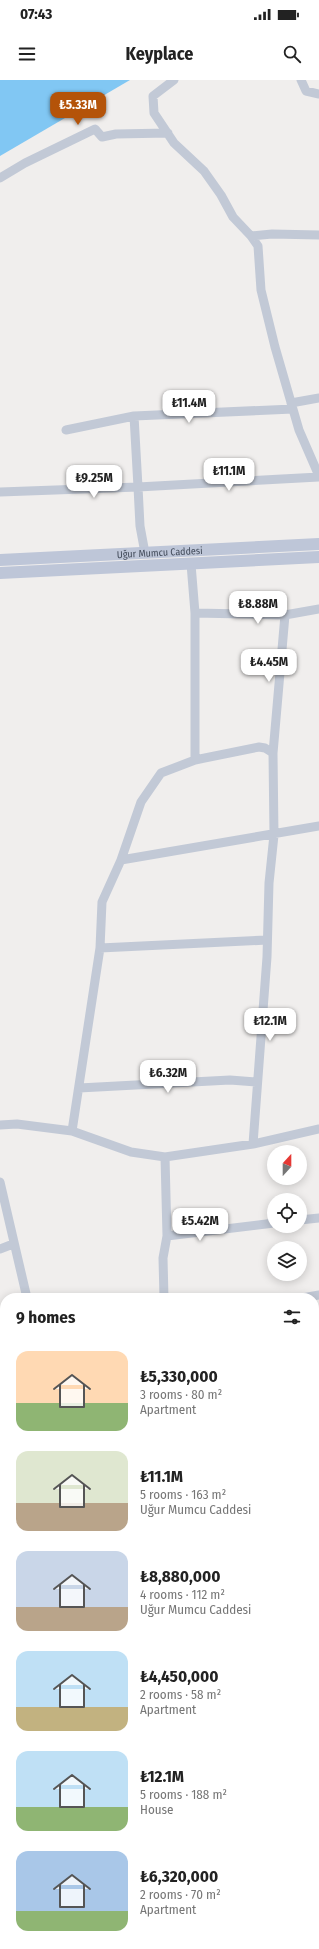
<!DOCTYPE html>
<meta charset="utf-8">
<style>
:root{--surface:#fff;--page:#f6f6f6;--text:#222;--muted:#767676;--accent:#b45309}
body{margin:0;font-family:"Fira Sans Condensed",sans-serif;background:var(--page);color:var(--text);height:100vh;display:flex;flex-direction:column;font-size:15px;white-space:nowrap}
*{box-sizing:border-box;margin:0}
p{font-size:13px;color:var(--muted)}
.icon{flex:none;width:22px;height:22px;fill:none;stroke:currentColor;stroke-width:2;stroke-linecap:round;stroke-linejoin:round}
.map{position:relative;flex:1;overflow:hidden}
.panel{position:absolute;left:0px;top:1213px;width:319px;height:656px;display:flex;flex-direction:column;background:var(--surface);border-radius:16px 16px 0 0;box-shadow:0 2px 10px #0003}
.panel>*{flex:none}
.needle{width:26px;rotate:21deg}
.fabs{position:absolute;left:267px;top:1065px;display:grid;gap:8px}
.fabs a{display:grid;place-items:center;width:40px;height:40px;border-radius:50%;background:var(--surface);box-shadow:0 2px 10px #0003;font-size:20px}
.price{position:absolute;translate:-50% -34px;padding:0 9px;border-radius:8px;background:#fff;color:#222;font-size:13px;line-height:26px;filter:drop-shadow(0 1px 2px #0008)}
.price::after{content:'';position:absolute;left:50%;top:24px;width:12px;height:9px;margin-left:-6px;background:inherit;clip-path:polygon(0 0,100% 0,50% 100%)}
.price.on{background:var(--accent);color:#fff}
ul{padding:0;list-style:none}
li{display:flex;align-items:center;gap:12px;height:100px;padding:0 16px}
li span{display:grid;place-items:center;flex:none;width:112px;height:80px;border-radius:12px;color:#555}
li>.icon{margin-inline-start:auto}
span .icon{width:48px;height:48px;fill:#fffc;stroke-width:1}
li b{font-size:17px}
h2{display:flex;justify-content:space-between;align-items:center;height:48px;padding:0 16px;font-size:17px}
.status{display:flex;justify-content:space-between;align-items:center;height:28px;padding:0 20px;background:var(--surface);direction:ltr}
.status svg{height:11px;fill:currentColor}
header{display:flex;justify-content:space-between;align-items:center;height:52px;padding:0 16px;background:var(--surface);font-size:18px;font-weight:700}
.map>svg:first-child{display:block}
</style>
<div class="status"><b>07:43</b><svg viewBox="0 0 49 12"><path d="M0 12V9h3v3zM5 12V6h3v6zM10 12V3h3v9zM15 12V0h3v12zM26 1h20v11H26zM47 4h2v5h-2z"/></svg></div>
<header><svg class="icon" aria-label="menu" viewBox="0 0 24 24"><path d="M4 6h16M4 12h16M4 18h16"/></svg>Keyplace<svg class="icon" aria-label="search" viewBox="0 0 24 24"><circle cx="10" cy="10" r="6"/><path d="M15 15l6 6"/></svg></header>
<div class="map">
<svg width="319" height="1869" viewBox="0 0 319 1869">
<rect width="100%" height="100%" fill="#f0eeed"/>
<!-- water -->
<path fill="#81c7f3" d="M0,0H130L0,76Z"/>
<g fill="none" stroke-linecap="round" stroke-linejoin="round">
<!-- street -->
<path stroke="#c2c9d6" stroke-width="9" d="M174,0L153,16L154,33L174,63L204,91L221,115L233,137L251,156L258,166L261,210L275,267L299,350L319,396
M301,0L306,11L319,14
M0,98L25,83L95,49L102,57L116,54L168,53
M251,156L272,154L319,155
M291,323L319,318
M293,329L134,336L138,407L319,397
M66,350L134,336
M0,412L138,407L140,446L145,473
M191,484L195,533V680L259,667L265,668L273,673L274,755L269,803L267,877L253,1064
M195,533L285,535L319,529
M273,673L285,535
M121,780L141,722L161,693L195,680
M100,868L267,860
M79,1008L230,1000L257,1002
M0,1045L17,1044L72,1051L131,1072L165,1077L253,1064L319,1049
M72,1051L100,868L102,822L121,780L319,746
M165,1077L167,1156
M0,1102L27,1218
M300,1140L319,1138
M0,1169L13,1164
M164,1218L163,1178L167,1156L274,1143
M302,1218L319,1215
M0,1253L5,1251
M0,1338L5,1335
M314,1378H319
M0,1419L5,1417
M314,1527L319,1528
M314,1573L319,1562
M0,1586L5,1587
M0,1658L5,1659
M0,1799L5,1800
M314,1842L319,1843
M43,1864L44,1869
M118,1864L119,1869
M207,1869L208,1864
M282,1869L283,1864"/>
<!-- secondary -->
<g stroke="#bec6d8" stroke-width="12">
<path id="s1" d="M0,480L319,464"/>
<path d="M0,493L319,477"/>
<path d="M0,1709L5,1710"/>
<path d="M314,1754L319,1755"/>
</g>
</g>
<g text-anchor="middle" stroke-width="3.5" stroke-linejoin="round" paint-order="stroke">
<!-- street labels -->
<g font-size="10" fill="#444d5c" stroke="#fff">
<text dy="4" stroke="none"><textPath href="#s1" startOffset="160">Uğur Mumcu Caddesi</textPath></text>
</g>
</g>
</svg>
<div class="fabs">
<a><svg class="needle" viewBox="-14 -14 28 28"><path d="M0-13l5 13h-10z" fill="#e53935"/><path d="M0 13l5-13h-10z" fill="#767676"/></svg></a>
<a><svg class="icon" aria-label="locate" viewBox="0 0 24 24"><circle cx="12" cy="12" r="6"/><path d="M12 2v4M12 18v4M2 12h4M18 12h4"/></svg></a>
<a><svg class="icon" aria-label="layers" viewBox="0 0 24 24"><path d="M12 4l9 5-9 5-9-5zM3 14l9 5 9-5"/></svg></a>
</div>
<b class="price on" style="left:78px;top:46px">₺5.33M</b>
<b class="price" style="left:189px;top:344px">₺11.4M</b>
<b class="price" style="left:229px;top:412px">₺11.1M</b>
<b class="price" style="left:94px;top:419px">₺9.25M</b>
<b class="price" style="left:258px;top:545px">₺8.88M</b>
<b class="price" style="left:269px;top:603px">₺4.45M</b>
<b class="price" style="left:270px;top:962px">₺12.1M</b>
<b class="price" style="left:168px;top:1014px">₺6.32M</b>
<b class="price" style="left:200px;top:1162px">₺5.42M</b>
<section class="panel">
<h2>9 homes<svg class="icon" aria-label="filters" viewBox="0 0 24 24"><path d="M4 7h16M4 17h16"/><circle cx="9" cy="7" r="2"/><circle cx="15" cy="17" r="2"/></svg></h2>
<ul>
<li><span style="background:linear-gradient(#ffd9b3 65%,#8fb573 0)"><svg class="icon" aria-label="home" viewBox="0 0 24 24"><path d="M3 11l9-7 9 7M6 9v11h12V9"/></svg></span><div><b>₺5,330,000</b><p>3 rooms · 80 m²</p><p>Apartment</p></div></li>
<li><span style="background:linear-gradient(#dfe7d0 65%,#b9a48a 0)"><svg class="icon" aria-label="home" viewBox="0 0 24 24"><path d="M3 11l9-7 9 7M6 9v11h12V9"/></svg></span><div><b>₺11.1M</b><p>5 rooms · 163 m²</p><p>Uğur Mumcu Caddesi</p></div></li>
<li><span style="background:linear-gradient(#c9d6e8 70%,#b9a48a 0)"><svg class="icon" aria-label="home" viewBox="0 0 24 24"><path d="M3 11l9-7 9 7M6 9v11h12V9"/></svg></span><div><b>₺8,880,000</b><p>4 rooms · 112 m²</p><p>Uğur Mumcu Caddesi</p></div></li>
<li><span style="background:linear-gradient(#bfe0f5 70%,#c2b280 0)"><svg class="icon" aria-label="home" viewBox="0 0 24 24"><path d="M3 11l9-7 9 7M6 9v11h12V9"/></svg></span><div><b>₺4,450,000</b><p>2 rooms · 58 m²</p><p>Apartment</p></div></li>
<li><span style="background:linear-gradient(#bfe0f5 70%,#8fb573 0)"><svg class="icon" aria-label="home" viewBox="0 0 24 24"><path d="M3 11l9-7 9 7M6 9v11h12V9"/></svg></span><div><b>₺12.1M</b><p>5 rooms · 188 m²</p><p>House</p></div></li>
<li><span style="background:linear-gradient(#a9c7e8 75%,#8fb573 0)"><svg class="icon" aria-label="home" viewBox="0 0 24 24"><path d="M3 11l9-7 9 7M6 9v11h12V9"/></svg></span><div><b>₺6,320,000</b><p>2 rooms · 70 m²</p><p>Apartment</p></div></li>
</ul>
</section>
</div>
